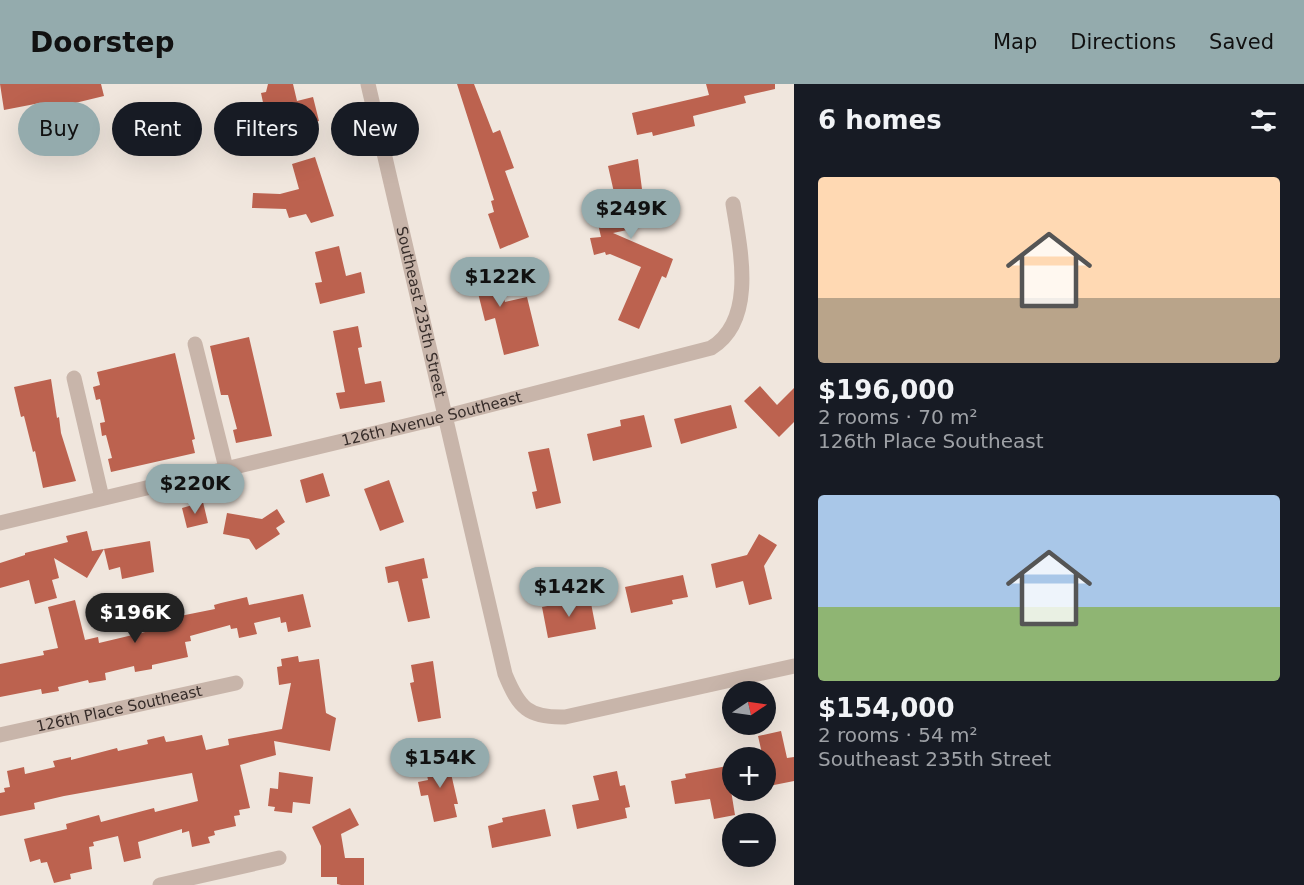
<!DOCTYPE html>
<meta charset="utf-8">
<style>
:root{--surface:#171b24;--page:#20242c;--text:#f1f3f6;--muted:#9ea1a6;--accent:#94abad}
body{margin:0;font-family:"DejaVu Sans",sans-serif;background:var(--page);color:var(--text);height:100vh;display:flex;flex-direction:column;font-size:22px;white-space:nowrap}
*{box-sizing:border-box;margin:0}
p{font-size:20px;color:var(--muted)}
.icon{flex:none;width:33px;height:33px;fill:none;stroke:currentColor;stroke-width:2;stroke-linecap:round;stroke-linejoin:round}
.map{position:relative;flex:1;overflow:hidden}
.side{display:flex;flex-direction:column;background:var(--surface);width:510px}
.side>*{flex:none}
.hud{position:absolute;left:18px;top:18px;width:570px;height:54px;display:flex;gap:12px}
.needle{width:39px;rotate:77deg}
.buttons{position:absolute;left:722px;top:597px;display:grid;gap:12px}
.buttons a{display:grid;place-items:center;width:54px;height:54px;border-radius:50%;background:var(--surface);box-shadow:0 6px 24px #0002;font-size:30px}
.price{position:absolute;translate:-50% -51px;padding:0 14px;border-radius:21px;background:var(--accent);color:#111;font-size:20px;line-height:39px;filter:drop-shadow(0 2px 3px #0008)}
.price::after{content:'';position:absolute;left:50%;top:36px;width:18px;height:14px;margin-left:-9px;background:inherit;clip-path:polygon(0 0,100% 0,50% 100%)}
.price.on{background:#222;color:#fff}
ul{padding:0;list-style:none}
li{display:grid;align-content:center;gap:12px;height:318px;padding:0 24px}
li span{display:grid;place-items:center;height:186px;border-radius:6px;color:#555}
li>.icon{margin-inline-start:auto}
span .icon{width:108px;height:108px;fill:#fffc;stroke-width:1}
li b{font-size:26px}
h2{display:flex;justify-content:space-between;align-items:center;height:72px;padding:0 24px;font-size:26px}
.pill{padding:0 21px;border-radius:27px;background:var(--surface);box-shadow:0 6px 24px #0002;font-size:21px;line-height:54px}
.pill.on{background:var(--accent);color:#111}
header{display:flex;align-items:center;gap:36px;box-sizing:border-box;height:84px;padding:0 30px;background:var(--accent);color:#111}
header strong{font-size:28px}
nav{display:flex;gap:33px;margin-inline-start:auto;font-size:21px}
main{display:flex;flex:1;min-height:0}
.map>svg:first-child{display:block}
</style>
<header>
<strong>Doorstep</strong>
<nav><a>Map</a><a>Directions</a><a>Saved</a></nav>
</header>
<main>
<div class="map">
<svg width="794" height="801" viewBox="0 0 794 801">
<rect width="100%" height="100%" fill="#f0e6dd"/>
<!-- building -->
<path fill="#bc624f" d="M0,0H101L104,12L42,27L40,19L4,26Z
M268,0H293L297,17L313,13L319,37L315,38L317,45L282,53L278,45L269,47L261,9L266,8Z
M457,0H474L493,49L500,46L514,84L505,87L529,153L500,165L488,130L494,128L491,117L494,116Z
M706,0H775V5L744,12L746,19L693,32L695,42L653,52L652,48L637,51L632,29L709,11Z
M315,73L334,132L311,139L306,130L289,134L286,125L252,124L253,109L280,110L299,105L292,80Z
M638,75L644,120L650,119L655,140L613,149L673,175L666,194L662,192L639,245L618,236L641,183L610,170L606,171L605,168L594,171L590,154L601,153L596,131L618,126L608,82Z
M339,162L346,192L361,188L365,209L320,220L315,199L322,198L315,168Z
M496,178L505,218L527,213L539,262L504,271L495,234L485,237L477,205L459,209L454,188Z
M358,242L362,263L358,264L365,300L381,297L385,318L340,325L336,309L345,308L333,247Z
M249,253L272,352L236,359L233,346L237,345L228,311H221L210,262Z
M175,269L195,355L192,356L195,369L111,388L108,375L112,374L106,351L102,352L100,339L105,338L100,315L96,316L93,303L100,301L97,288Z
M51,295L57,334L59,333L61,349L76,397L43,404L35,367L33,368L24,332L21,333L14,303Z
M760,302L777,321L794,304V338L779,353L744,317Z
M731,321L737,344L681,360L674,335Z
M644,331L652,363L593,377L587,350L621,342L620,336Z
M549,364L561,419L536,425L532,408L537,407L528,368Z
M323,389L330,412L306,419L300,396Z
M389,396L404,438L380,447L364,405Z
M203,418L208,439L187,444L182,424Z
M277,425L285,438L276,444L280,450L256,466L249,455L223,450L227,429L262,435Z
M87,447L92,467L150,457L154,488L122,495L120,483L109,486L104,465L87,494L54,474L59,494L52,496L57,514L35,520L29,496L0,504V479L25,471V469L68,458L66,452Z
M759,450L777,461L764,482L772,515L749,521L743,497L716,504L711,480L747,471Z
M424,474L428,494L422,495L430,534L408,538L398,497L388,499L385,483Z
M683,491L688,513L672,516L673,520L631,529L625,503Z
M303,510L311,543L288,548L286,538L281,539L280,533L254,539L257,550L239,554L237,544L231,545L230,541L190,552L191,557L185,558L188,573L152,581V585L135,588L134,582L105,589L106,596L89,599L88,596L58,603L59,607L42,610L41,605L0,613V580L44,571L43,567L58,564L48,523L75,516L85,556L98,553L99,559L162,544L160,536L215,525L214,521L221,519L247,513L249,521Z
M590,514L596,545L548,554L542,523Z
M298,572L299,578L319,575L326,629L336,634L330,667L274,657L276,671L240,681L250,724L239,726L240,731L234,732L236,742L214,747L215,751L208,753L210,759L192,763L189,747L182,749V745L138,758L141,774L124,778L118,752L93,758L94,762L89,763L92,785L70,790L71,795L54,799L47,778L41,779L40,775L30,778L24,755L67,745L66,740L99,731L101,738L154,724L155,728L198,717L192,689L64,712L34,719L35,725L0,732V709L5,708L4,704L10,703L7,687L24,683L25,690L55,683L53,677L71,673V676L117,664L118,667L148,660L147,656L164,652L166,658L173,657L202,651L206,666L229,661L228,655L282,645L291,599L279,601L277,583L282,582L281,575Z
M433,577L441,634L418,638L410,599L414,598L411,581Z
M781,647L787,674L794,673V697L769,702L765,674H763L758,652Z
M447,672L458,720H454L457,733L434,738L428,711L421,712L418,698L428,696L424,676Z
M727,682L735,731L714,735L710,715L675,720L671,697L686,694L685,690Z
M617,687L620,702L625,701L630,723L625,724L627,734L577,745L572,721L599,716L593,692Z
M279,688L313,693L310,720L293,718L292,729L274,727L275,723L268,722L270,704L278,705Z
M350,724L359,741L341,750L345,774H364V801H341L337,800V793H321V762L312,743Z
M545,725L551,752L492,764L488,742L503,738L502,734Z"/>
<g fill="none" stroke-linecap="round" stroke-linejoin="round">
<!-- minor -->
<g stroke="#c8b5aa" stroke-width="15">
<path id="s1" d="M368,0L505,590C519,624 528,634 565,633L794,582"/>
<path d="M195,260L226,384"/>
<path d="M74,294L102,414"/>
<path id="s2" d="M0,439L447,332L711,264C757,236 740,164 733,120"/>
<path id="s3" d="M0,651L236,599"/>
<path d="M160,801L279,774"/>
</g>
</g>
<g text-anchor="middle" stroke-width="6" stroke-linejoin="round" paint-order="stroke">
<!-- street labels -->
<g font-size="15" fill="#362c29" stroke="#f8f0e9">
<text dy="5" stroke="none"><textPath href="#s1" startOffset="234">Southeast 235th Street</textPath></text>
<text dy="5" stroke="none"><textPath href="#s2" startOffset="444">126th Avenue Southeast</textPath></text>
<text dy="5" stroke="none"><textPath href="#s3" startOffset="122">126th Place Southeast</textPath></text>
</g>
</g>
</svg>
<div class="buttons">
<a><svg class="needle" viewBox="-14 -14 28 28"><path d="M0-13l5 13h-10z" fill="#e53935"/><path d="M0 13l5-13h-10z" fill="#9ea1a6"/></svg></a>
<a>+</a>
<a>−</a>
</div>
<b class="price" style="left:631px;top:156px">$249K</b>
<b class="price" style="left:500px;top:224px">$122K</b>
<b class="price" style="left:195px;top:431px">$220K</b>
<b class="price" style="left:569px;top:534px">$142K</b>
<b class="price on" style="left:135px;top:560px">$196K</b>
<b class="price" style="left:440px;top:705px">$154K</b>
<div class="hud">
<a class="pill on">Buy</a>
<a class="pill">Rent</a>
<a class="pill">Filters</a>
<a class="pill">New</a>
</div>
</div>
<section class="side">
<h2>6 homes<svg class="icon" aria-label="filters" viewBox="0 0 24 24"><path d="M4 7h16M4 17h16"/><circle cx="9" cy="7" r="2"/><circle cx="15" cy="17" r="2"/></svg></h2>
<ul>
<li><span style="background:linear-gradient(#ffd9b3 65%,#b9a48a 0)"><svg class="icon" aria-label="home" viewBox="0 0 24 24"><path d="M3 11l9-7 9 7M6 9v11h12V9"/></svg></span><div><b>$196,000</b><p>2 rooms · 70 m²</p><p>126th Place Southeast</p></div></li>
<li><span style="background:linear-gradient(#a9c7e8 60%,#8fb573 0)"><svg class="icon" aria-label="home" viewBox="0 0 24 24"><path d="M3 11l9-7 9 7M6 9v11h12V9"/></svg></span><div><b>$154,000</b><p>2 rooms · 54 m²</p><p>Southeast 235th Street</p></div></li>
</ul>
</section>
</main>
